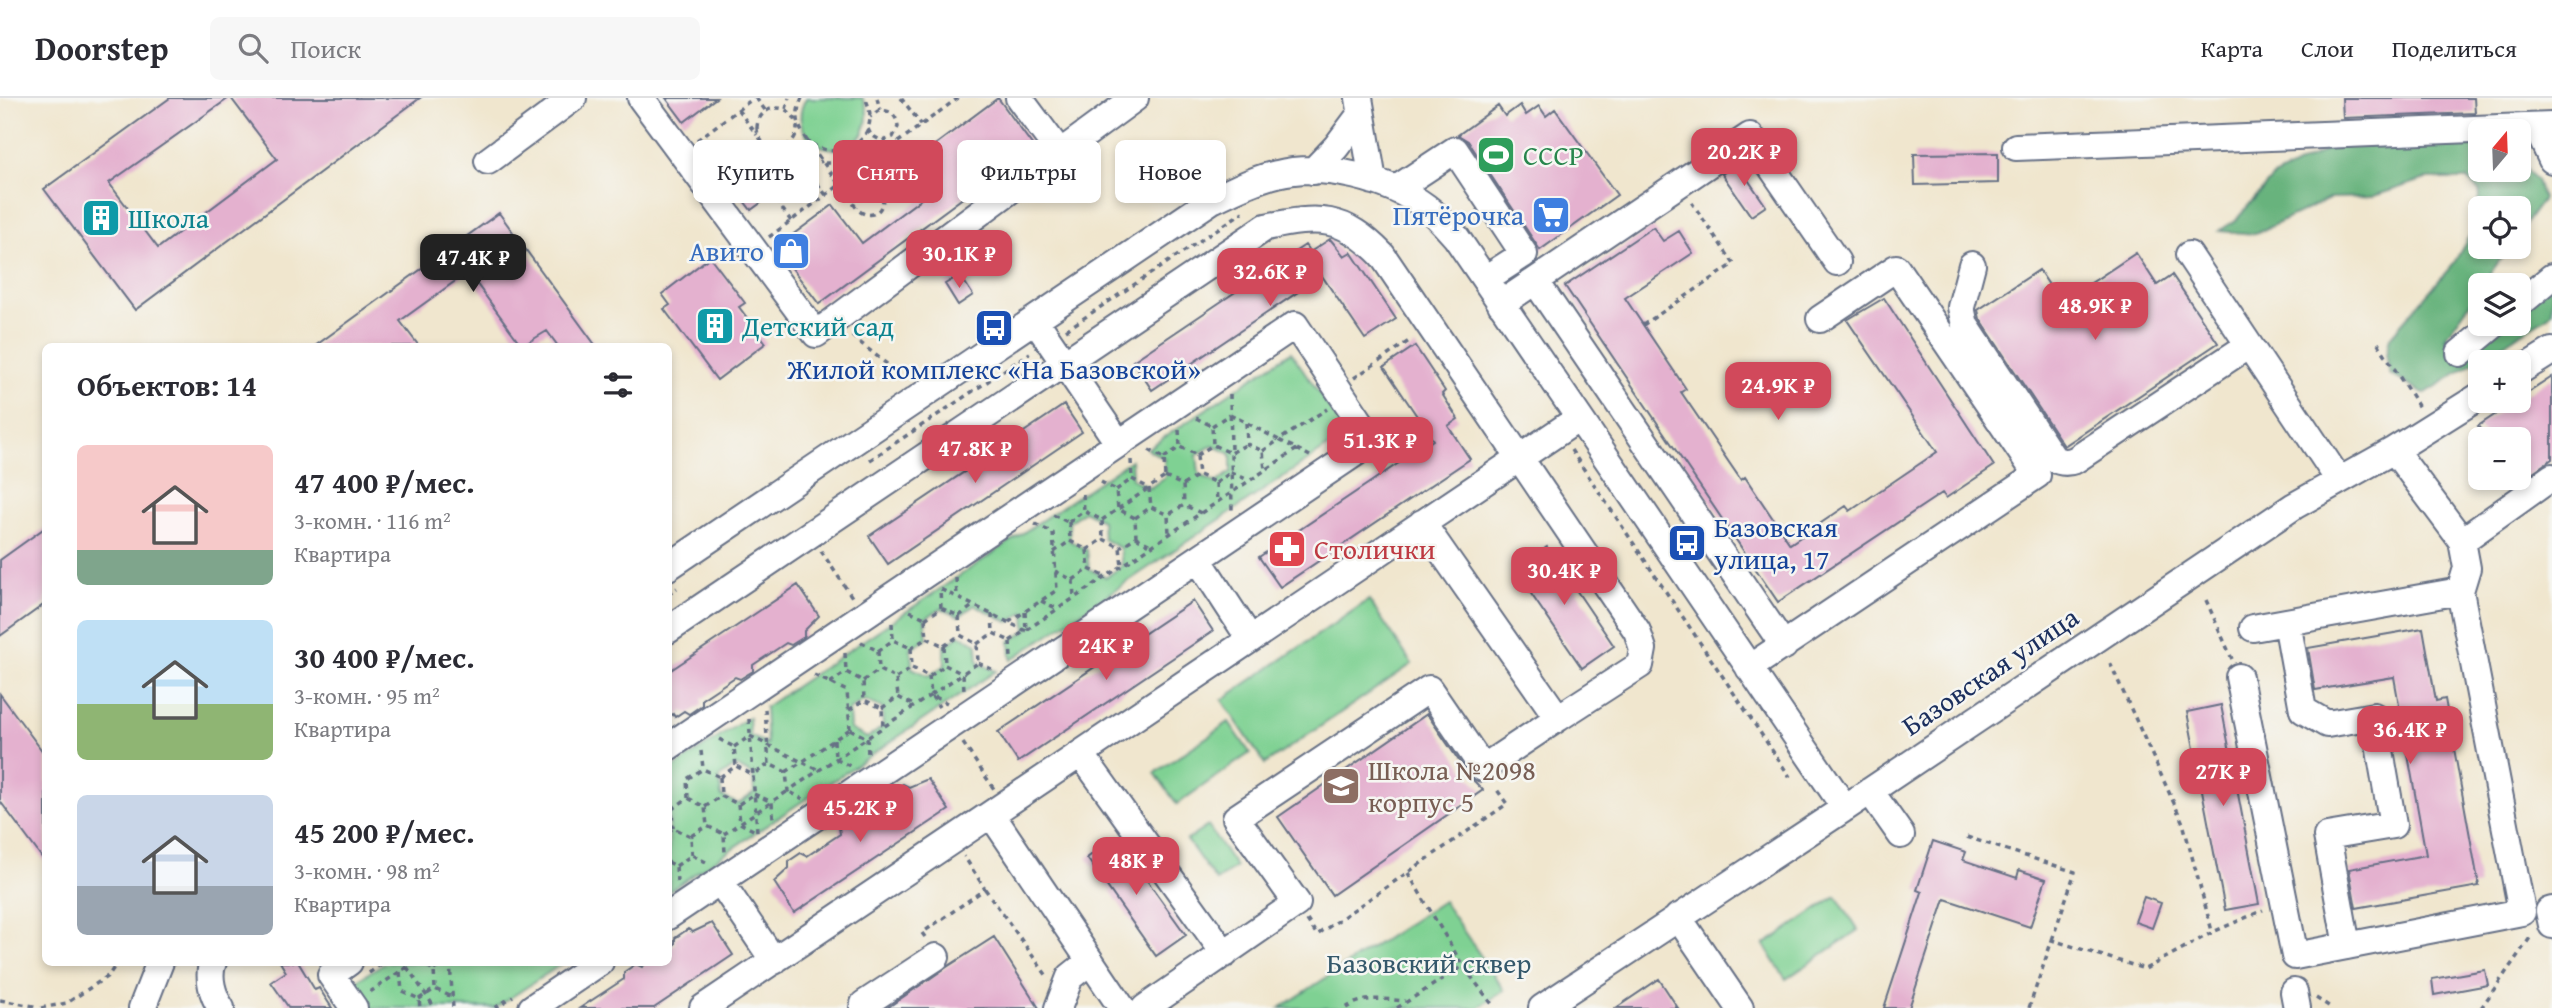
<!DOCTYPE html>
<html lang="ru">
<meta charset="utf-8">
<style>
:root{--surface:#fff;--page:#f7f7f7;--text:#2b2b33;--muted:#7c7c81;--line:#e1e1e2;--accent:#d1495b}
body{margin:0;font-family:"Gentium Book Plus",serif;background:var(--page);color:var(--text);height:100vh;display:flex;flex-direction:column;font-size:26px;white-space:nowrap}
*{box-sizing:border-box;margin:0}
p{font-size:23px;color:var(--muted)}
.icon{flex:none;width:38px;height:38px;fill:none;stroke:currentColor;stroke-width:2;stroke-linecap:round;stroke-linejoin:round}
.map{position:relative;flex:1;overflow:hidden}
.panel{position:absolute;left:42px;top:245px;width:630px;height:623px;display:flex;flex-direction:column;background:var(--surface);border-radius:10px;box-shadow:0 4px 10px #0003}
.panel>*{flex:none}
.top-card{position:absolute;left:693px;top:42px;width:665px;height:63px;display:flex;gap:14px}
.needle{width:46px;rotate:19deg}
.controls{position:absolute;left:2468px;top:21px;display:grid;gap:14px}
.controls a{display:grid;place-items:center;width:63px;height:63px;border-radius:10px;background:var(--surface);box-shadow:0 4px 10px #0003;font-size:35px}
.price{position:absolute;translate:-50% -60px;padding:0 16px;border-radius:14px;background:var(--accent);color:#fff;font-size:23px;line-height:46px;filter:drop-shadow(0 2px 4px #0008)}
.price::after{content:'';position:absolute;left:50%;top:42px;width:21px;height:16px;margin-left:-10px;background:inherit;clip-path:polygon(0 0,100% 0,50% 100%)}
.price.current{background:#222;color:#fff}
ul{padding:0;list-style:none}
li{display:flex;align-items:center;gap:21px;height:175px;padding:0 35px}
li span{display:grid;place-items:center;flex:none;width:196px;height:140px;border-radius:10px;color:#555}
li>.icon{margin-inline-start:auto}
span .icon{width:84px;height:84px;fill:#fffc;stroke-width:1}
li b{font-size:30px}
h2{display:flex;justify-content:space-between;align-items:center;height:84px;padding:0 35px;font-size:30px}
.tag{padding:0 24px;border-radius:10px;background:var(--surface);box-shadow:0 4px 10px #0003;font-size:24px;line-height:63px}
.tag.current{background:var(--accent);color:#fff}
header{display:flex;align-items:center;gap:42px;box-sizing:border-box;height:98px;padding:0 35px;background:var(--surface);border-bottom:2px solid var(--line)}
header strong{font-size:33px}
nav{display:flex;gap:38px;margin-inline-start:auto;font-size:24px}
.search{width:490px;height:63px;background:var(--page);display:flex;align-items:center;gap:18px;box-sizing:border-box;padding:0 24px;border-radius:10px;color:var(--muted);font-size:26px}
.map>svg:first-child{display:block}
</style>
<header>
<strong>Doorstep</strong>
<div class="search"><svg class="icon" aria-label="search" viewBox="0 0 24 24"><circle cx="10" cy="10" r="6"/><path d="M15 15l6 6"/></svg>Поиск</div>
<nav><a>Карта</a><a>Слои</a><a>Поделиться</a></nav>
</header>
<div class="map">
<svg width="2552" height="910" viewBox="0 0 2552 910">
<rect width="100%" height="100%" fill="#f6f6f2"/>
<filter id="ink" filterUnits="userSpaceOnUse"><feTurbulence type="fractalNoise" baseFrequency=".0143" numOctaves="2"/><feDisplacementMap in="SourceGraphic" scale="14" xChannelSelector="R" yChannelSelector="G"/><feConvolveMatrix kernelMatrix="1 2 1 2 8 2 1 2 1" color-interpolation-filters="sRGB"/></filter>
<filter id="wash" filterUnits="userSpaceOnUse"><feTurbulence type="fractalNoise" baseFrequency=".00686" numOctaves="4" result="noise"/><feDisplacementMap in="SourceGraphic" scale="28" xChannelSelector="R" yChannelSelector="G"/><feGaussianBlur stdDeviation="1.57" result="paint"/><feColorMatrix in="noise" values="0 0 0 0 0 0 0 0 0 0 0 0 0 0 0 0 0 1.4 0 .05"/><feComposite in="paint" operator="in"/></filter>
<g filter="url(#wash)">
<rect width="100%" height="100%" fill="#f0e6ce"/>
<!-- green -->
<path fill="#7fd193" stroke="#4d8078" stroke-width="2" fill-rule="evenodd" d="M806,0H862C867,8 868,17 866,26C854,74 780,46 806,0Z
M1291,254L1347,336L1011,562L1010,543L1026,533L1025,514L1009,524L975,507L959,518L941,510L925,521L927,540L911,550L912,570L929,578L945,567L944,548L960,537L977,546L978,565L996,573L669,793V673L749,619L750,638L767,646L765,609L1131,362L1132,381L1150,390L1165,379L1164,360L1147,351ZM1213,347L1231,356V374L1216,385L1199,376L1197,357ZM1084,413L1102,422L1103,441L1120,450L1122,468L1106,479L1089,471L1087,452L1070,443L1069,424ZM864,602L882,610L883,629L867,640L850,631L849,612ZM736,668L753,677L754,695L738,706L721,698L720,679Z
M1369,502L1412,566L1265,666L1222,602Z
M1229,624L1250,655L1177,706L1155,675Z
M1208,728L1236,769L1216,783L1187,742Z
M1836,798L1858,832L1786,881L1764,847Z
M1443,803L1504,892L1478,910H1280Z
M384,865H563L495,910H370L353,885Z"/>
<!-- forest -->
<path fill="#67b37d" stroke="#41716e" stroke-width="2" d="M2343,43L2475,45L2480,47V72H2518V64L2537,82L2543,101L2518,136V110H2480V149H2509L2482,187H2480V191L2445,240L2464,239L2480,226H2518V194L2552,167V214L2548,218L2424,296L2390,276L2386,257L2390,239L2454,165L2472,133L2480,94L2467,81H2426L2371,99L2331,100L2255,136L2219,133L2236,122L2273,79Z"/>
<g id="blocks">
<!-- building -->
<path fill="#e4b1cf" d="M170,0H229L109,85L158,150L277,61L231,0H420L135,212L44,91Z
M666,0H716L684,24Z
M998,0L1033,48L819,206L776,149L833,107L862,145L921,101L900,73Z
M2342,0H2474L2475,15L2343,20Z
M1520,7L1526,17L1539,8L1546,18L1555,11L1617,97L1540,152L1468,43L1458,37L1498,8L1505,18Z
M1998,55V85L1915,87L1914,56Z
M1742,62L1747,70L1742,73L1766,108L1751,118L1722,76Z
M737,70L762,104L751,112L725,78Z
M499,115L596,248H558L547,233L522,248L468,174L400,223L419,248H315Z
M1653,129L1663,143L1679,133L1693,155L1625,200L1686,291L1681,294L1741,382L1745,379L1790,446L1846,408L1850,413L1937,354L1847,222L1884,200L1994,368L1946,400L1942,395L1778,504L1565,188Z
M1330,141L1344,158L1351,154L1396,221L1365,241L1322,178L1152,292L1133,263L1305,147L1310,154Z
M2136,155L2157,187L2172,177L2218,245L2064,348L1980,221L1978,212L2039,172L2061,205Z
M710,159L745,205L739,209L766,245L717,282L664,211L670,207L662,196Z
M960,177L973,197L958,207L945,186Z
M1415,248L1445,293L1442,296L1458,321L1448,328L1470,361L1280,489L1259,459L1433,342L1384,269Z
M2552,279V361L2518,384V341H2487L2478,328Z
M1064,307L1082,334L888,466L869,438Z
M46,429V505L0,538V462Z
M1547,449L1614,548L1582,570L1514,471Z
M798,487L819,518L804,533V539L791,547L786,545L753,567V573L740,581L735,579L702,601V607L689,616L684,613L675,619L673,616L668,620V574Z
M1193,503L1213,533L1018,664L998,634Z
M2423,530L2436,603L2445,601L2479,788L2356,810L2349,771L2426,757L2394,579L2315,592L2308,550Z
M0,596L46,658V765L0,703Z
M2221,607L2259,806L2225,812L2187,614Z
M1427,616L1470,679L1483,692L1332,797L1278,719Z
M928,681L949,712L794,815L774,784L789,770V763L801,755L807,758L840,736L839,729L851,721L858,724L866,718L891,701L890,695L903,686L909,689Z
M1116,739L1186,837L1156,858L1087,760Z
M1933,743L1966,754L1963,762L2017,780L2019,772L2046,781L2030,829L1945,801L1909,910H1884L1922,794L1917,792Z
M2144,799L2161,805L2152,830L2135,824Z
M712,825L733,857L654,910H580L624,881V874L636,866L642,869L648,864H668V851L675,846V840L688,831L693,834Z
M994,839L1039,910H887L947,869Z
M280,864H298L315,892L319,890L332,910H289L271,884L286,874Z
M2485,872L2488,887L2434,897L2432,881Z
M1659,881L1678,910H1616Z"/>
</g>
</g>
<g filter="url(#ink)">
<use href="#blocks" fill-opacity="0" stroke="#666f85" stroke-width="2"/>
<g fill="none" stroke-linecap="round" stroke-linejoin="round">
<!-- minor casing -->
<g stroke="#666f85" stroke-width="30">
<path id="minor" d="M641,0L816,236L1060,55L1019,0
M1359,0L1373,83
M2537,30L2552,62
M2016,49L2552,28
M1060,55L1135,0
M488,63L573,0
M1313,73L1336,49L1360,17
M1396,91L1455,52L1524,156L1485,181
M2189,157L2339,382
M1972,167L1961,209L1965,227L2053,360C2061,365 2067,365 2075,362L2249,247
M1536,184L1784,548
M1501,206L1750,38L1837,164
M2518,207L2552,179
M1035,222L1119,346
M2460,255L2495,226
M2518,274L2552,253
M2394,352L2462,443
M1198,461L1250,541
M668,469L1212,102C1234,92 1254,81 1277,76C1324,64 1388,81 1426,109C1437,117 1447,129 1456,139L1845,710
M2287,524L2303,612L2327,626L2374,618L2393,727L2327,738L2347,848
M2253,530L2460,493
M668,532L1266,129C1319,118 1343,117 1382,157L1637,533L1643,551L1640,567L1558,620L1422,425
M1749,570L2037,377L1896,170L1820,221
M2239,579L2295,858L2522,814L2460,493L2467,470L2462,443L2552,379
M668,649L1295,227L1373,343L668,818
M1081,656L1225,856
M1870,693L1901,737
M991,716L1122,910
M720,783L774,863
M2552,812L2549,813L2552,827
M1678,819L1740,910
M213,864C207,879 213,898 221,910
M349,864L331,877L354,910
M2294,894L2297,910
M142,910L160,864
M532,910L600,864
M703,910L1579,320
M863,910L864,906L936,859
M1058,910L1070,879L1090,863
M1145,910L1297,805L1236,720L1429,591L1483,670L1558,620
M1542,910L1845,710L2294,408L2394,352L2480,298"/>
</g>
<!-- path -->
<path stroke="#666f85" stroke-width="3.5" stroke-dasharray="5 5" stroke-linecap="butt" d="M756,0L765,12
M802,0C795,15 797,27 806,41
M877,0L880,12
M901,0L921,26
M757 30a20 20 0 1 1 40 0a20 20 0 1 1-40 0Z
M786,11L789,0
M738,12L757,37
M868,31L871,37L882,43L893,39L898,29C897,17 890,11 878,13L870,19
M806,41L858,112C869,121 882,116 883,101L847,51
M697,42L754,0
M812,46C845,67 884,36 865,0
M825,65C847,66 862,59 875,41
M791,66L796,60L792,53H787L782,59L783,63L791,68
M775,80C799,100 802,87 814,67L822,63
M791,123C780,107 766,94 778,75C801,59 813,80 826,97
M769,139L958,0
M1643,227L1734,166L1692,105
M1066,232L1243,114
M852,238L893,271L902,285
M2378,245L2420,311
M1354,280L1412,241
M1230,296L1231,355L1247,346
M1230,316L1279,342L1327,311
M1196,320L1212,328L1213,347
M1246,325L1247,346L1263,353L1265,372
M1212,328L1230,316
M1179,332L1180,349
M1297,351L1310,358
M1149,352L1164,360L1165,379
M1571,352L1790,679
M1197,357L1213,347L1231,355L1232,413
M1197,358L1199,377
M1164,360L1180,349L1197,357
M870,362L1030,255
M1131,362L1132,381
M1231,374L1248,382
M1199,377L1216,385
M1165,379L1183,387L1184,407
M1132,381L1149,390
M1101,384L1116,392L1118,411L1135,420L1136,439L1120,449
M1216,385L1217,404
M1216,385L1231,374
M1183,387L1198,377
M1149,390L1151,409
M1116,392L1132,381
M1083,396L1084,413
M1201,415L1297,351L1279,342L1263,353
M1053,417L1068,424
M1135,420L1151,409L1168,417L1169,436
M1102,422L1165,379
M1069,424L1084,413L1102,422L1103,441
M1069,424L1070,443
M1136,439L1152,448
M1103,441L1120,449L1122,469
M1070,443L1087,452
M1087,452L1103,441
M1087,452L1089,471
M821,453L852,499
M1054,454L1070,443
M1089,471L1106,479
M1055,473L1073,482L1074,501
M956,480L957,499
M1073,482L1089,471
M668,496L677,490
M2206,502L2232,561
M1041,503L1058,511
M941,510L940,491L1026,533
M910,513L925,520
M1025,514L1026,533
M992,516L993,535
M959,518L960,537
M959,518L974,507
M925,521L941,510L959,518
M925,521L927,540
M1009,524L1057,492L1053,435L1035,426
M892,525L893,541
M927,540L944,548
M1010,543L1201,415L1184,407L1168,417
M861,544L878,553
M1010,544L1011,560
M977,546L993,535L1010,543
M944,548L960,537L977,546L978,565
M944,548L945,567
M911,550L912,570
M911,550L927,540
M878,553L893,542L911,550
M878,553L879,572
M845,555L846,574
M978,565L994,572
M2110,565L2183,725L2212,833
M945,567L963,576L964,592
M912,570L929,578
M814,577L847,593L850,631
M929,578L931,597L939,609
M930,578L945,567
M896,580L912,570
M863,583L879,572L896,580L898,599
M830,585L846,574L863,583L864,601
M931,597L978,565
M882,610L898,599L915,608
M765,611L769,666
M849,612L864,602L882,610L883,629
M749,621L753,677L769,666L786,674L788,693L931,597L947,605
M850,631L867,640
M750,638L802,664L850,631
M867,640L868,657
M719,641L734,649L736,668
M834,642L835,661L850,668
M963,645L994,691
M734,649L750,638
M701,653L703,670
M786,674L802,664L819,672
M720,679L736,668L753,677L757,734L740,725L724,736
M720,679L721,698
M754,696L772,704L773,721
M721,698L738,706
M688,700L687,681L703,671L720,679
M738,706L740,725L788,693L803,701
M739,706L754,696
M668,709L672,711L673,730
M705,709L721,698
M672,711L688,700L705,709L707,728
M668,734L673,730L691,738L692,757
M691,738L707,728L724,736L725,755
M1967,739L2075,774L2052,842
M668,764L676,768L677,785
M676,768L692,757L708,765
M1408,775L1463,868L1492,906
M985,791L1047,878
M1307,822L1317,837L1507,706L1495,689
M925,839L922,835L985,791L964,758
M419,864L434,872L435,891
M450,864L453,910
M407,869L435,910
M434,872L444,864
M400,874L402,893L419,901L420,910
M369,875L384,864
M370,894L414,864
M2316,900L2332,910
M419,901L435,891L452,899
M0,902L39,909
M41,910L67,905L108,878L118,864
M495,910L513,898
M1346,910C1363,898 1385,901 1405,903
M1397,910L1463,868
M2029,910L2052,842L2145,871L2213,834L2263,812
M2481,910L2532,837"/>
<!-- minor -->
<use href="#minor" stroke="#fff" stroke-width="26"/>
</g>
</g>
<!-- icons -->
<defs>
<g id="stadium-square" transform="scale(2.0125)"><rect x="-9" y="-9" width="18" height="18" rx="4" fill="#2e9e5b" stroke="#f6f6f2"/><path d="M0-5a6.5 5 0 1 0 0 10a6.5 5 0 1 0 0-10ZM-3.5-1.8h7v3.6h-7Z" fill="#fff"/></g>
<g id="supermarket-square" transform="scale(2.0125)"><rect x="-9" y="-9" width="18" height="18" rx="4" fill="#3f7fe0" stroke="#f6f6f2"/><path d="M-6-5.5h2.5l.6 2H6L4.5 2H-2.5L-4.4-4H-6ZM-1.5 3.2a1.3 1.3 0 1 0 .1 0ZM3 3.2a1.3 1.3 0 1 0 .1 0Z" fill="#fff"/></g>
<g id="building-square" transform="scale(2.0125)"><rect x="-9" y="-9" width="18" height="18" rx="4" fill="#0f9aa8" stroke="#f6f6f2"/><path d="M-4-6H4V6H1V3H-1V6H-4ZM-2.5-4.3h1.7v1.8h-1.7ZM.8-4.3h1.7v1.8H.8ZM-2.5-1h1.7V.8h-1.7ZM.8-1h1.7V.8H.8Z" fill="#fff"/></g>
<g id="shop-square" transform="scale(2.0125)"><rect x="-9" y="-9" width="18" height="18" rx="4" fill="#3f7fe0" stroke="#f6f6f2"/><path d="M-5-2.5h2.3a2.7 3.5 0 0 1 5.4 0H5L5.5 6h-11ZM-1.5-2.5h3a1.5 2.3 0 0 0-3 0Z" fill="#fff"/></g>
<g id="bus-square" transform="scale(2.0125)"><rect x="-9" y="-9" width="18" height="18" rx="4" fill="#1a4fb4" stroke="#f6f6f2"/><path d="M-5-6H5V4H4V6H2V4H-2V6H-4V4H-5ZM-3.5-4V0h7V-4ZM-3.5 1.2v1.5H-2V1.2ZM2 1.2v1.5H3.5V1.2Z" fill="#fff"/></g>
<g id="pharmacy-square" transform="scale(2.0125)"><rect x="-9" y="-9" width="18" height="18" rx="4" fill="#e0444e" stroke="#f6f6f2"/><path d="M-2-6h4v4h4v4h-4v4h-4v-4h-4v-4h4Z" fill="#fff"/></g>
<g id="school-square" transform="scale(2.0125)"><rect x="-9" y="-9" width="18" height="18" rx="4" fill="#8d6e63" stroke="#f6f6f2"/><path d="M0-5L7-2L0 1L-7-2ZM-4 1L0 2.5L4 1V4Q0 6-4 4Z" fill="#fff"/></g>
</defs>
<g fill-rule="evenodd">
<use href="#stadium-square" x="1496" y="57"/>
<use href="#supermarket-square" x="1551" y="117"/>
<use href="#building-square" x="101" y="120"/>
<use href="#shop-square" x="791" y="153"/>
<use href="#building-square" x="715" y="228"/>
<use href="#bus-square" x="994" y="230"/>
<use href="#bus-square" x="1687" y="445"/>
<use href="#pharmacy-square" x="1287" y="451"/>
<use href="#school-square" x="1341" y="688"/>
</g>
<g text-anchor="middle" stroke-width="5" stroke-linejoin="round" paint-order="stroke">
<!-- leisure labels -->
<g font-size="28" fill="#27864d" stroke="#f6f6f2" text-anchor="start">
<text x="1523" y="67">СССР</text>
</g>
<!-- shop labels -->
<g font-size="28" fill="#366cbe" stroke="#f6f6f2" text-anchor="end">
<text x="1524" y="127">Пятёрочка</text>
<text x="764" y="163">Авито</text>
</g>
<!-- culture labels -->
<g font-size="28" fill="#0d838f" stroke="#f6f6f2" text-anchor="start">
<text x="128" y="130">Школа</text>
<text x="742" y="238">Детский сад</text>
</g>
<!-- transit labels -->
<g font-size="28" fill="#164399" stroke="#f6f6f2">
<text x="994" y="281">Жилой комплекс «На Базовской»</text>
<text x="1714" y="439" text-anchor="start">Базовская<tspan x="1714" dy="32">улица, 17</tspan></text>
</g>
<!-- health labels -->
<g font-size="28" fill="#be3a42" stroke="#f6f6f2" text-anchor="start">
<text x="1314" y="461">Столички</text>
</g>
<!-- street labels -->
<g font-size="28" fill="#1b2f5e" stroke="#f6f6f2">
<text transform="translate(1990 573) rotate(-34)" y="10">Базовская улица</text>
</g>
<!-- education labels -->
<g font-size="28" fill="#785e54" stroke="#f6f6f2" text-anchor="start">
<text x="1368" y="682">Школа №2098<tspan x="1368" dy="32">корпус 5</tspan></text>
</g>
<!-- park labels -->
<g font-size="28" fill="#34586b" stroke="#f6f6f2">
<text x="1429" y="875">Базовский сквер</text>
</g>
</g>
</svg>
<div class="controls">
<a><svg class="needle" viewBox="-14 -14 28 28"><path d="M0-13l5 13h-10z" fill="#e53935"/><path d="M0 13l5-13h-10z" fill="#7c7c81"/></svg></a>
<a><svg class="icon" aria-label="locate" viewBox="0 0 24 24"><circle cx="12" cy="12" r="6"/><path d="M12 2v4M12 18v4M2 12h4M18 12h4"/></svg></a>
<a><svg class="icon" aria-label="layers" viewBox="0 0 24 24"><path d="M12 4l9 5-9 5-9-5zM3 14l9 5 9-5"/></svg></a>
<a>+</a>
<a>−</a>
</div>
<b class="price" style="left:1744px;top:90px">20.2K ₽</b>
<b class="price" style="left:959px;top:192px">30.1K ₽</b>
<b class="price current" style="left:473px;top:196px">47.4K ₽</b>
<b class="price" style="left:1270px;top:210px">32.6K ₽</b>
<b class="price" style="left:2095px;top:244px">48.9K ₽</b>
<b class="price" style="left:1778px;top:324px">24.9K ₽</b>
<b class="price" style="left:1380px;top:379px">51.3K ₽</b>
<b class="price" style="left:975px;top:387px">47.8K ₽</b>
<b class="price" style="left:1564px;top:509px">30.4K ₽</b>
<b class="price" style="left:1106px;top:584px">24K ₽</b>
<b class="price" style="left:2410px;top:668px">36.4K ₽</b>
<b class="price" style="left:2223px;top:710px">27K ₽</b>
<b class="price" style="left:860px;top:746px">45.2K ₽</b>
<b class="price" style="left:1136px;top:799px">48K ₽</b>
<div class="top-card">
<a class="tag">Купить</a>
<a class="tag current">Снять</a>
<a class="tag">Фильтры</a>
<a class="tag">Новое</a>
</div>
<section class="panel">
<h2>Объектов: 14<svg class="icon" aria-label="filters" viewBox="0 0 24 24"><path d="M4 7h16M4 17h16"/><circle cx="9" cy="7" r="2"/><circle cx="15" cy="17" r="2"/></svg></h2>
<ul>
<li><span style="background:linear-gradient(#f6c9c9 75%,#7fa58c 0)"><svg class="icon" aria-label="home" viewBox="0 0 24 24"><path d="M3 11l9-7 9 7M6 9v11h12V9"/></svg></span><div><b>47 400 ₽/мес.</b><p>3-комн. · 116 m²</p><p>Квартира</p></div></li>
<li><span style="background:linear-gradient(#bfe0f5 60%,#8fb573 0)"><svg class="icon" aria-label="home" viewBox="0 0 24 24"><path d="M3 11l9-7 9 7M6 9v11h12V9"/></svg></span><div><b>30 400 ₽/мес.</b><p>3-комн. · 95 m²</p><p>Квартира</p></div></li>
<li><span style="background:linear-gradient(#c9d6e8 65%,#9aa5b1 0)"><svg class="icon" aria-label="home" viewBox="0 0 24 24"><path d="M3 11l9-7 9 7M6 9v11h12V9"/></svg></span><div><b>45 200 ₽/мес.</b><p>3-комн. · 98 m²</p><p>Квартира</p></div></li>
</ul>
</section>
</div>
